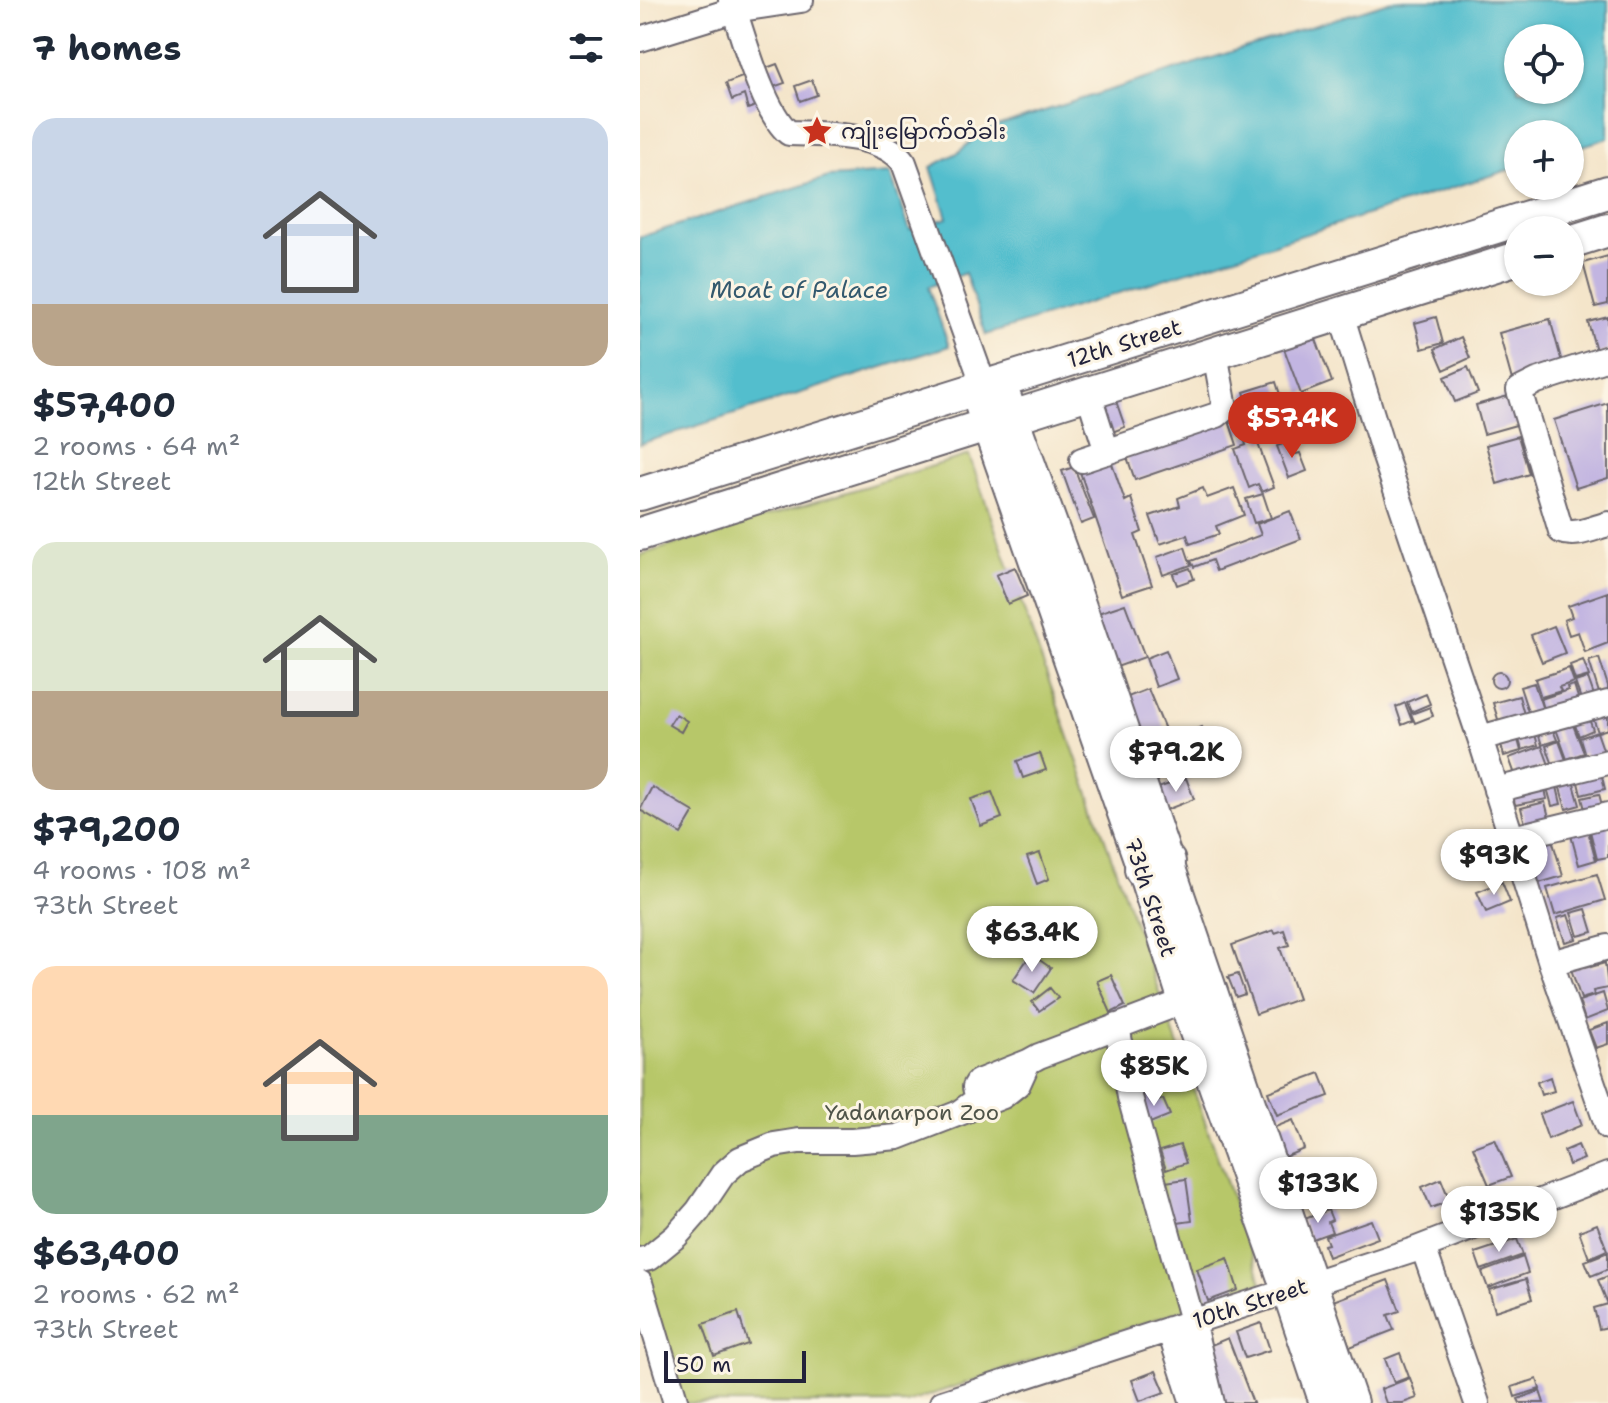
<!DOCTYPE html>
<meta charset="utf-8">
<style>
:root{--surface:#fff;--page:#f2f2f3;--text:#1f2937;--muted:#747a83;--accent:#c8321e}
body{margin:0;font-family:"Shantell Sans","Noto Sans Myanmar",sans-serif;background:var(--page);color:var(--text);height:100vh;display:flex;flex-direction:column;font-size:30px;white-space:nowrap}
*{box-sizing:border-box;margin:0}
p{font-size:26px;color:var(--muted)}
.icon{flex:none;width:44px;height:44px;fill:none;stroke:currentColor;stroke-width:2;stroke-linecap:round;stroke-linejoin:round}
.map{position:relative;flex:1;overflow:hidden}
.sheet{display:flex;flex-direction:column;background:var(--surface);width:640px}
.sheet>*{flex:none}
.controls{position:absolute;left:864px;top:24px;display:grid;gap:16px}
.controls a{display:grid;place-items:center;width:80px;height:80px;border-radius:50%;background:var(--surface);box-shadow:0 2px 6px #0004;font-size:40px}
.scale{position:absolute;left:24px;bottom:20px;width:142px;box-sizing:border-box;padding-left:8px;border:4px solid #22223b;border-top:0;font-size:22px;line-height:28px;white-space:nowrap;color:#22223b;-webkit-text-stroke:6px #fcf5e5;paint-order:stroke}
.price{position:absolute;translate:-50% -68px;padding:0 18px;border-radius:28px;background:#fff;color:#222;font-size:26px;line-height:52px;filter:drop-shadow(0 2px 4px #0008)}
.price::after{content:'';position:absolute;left:50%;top:48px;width:24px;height:18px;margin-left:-12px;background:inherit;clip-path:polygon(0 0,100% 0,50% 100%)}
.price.selected{background:var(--accent);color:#fff}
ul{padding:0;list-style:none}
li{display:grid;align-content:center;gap:16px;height:424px;padding:0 32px}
li span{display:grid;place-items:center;height:248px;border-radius:24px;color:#555}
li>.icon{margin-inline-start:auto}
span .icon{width:144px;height:144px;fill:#fffc;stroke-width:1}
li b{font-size:34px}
h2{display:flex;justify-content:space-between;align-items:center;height:96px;padding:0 32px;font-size:34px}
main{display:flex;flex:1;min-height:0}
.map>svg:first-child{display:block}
</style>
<main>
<section class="sheet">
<h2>7 homes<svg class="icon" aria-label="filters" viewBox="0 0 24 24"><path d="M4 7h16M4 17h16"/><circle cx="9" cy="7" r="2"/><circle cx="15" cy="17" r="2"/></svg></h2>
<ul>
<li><span style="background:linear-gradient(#c9d6e8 75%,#b9a48a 0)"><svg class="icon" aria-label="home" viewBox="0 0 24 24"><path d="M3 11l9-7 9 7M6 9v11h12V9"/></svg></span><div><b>$57,400</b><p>2 rooms · 64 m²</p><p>12th Street</p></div></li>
<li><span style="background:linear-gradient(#dfe7d0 60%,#b9a48a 0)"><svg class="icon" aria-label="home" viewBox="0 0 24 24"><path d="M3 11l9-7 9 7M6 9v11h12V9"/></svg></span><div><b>$79,200</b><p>4 rooms · 108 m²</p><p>73th Street</p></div></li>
<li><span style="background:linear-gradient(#ffd9b3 60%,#7fa58c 0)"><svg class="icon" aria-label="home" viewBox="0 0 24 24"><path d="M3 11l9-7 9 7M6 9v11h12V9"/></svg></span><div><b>$63,400</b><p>2 rooms · 62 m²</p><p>73th Street</p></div></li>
</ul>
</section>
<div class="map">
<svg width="968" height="1403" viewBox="0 0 968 1403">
<rect width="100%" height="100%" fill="#fcf5e5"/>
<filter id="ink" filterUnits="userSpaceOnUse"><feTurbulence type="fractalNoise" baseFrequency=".0125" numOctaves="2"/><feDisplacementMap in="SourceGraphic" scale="16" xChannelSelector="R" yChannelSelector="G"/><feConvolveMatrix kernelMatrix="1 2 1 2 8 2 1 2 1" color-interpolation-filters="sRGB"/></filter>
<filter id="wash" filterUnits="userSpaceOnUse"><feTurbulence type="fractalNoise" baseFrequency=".006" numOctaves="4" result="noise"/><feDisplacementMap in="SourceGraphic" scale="32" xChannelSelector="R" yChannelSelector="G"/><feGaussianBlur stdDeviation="1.8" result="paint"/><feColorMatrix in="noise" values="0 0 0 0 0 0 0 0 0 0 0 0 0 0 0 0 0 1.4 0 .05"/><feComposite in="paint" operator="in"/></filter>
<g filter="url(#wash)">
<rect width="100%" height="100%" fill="#f4e5ca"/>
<!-- green -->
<path fill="#b7c769" stroke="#6c7452" stroke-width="2" d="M329,455L622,1283L266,1403H44L0,1264V555Z"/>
<!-- water -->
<path fill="#52becd" stroke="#3a7084" stroke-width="2" fill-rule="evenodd" d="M755,0H968V138L930,150V134H878V167L346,335L325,273L288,287L309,346L0,444V237L189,177L250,173L270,230L307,218L291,167L319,152L344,130ZM878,38H930V90H878Z"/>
<g id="blocks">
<!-- building -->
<path fill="#c2b5e1" d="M137,64L145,83L130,88L134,99L108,109L104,95L92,100L86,83Z
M172,80L177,95L160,101L155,86Z
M968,256V304L955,307L943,263Z
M796,317L803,343L782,349L775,323Z
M968,317V351L957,354L948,322Z
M910,319L923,366L872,380L859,333Z
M674,334L692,382L661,394L643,346Z
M821,337L830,358L804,370L795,349Z
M828,367L838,393L815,402L805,377Z
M636,382L652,432L621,442L604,392Z
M875,394L883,423L844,434L836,405Z
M476,401L485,427L465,435L456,408Z
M968,403V478L936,488L914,420Z
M607,414L613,429L599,434L594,419Z
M588,418L597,445L495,480L486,454Z
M614,433L634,487L622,492L618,484L609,488L595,449L606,445L604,437Z
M878,436L889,474L857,484L846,445Z
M651,441L656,454L660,453L667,471L649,478L637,446Z
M470,458L485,501L491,498L502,532L495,535L512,585L482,595L439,469Z
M434,467L454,519L441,524L422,471Z
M563,488L567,498L594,488L604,515L576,526L579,534L550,544L547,535L520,544L510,516L540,506L538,498Z
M623,494L631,518L614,523L606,499Z
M650,511L661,539L576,571L572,560L554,567L551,561L621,535L617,524Z
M545,547L551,565L523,575L517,557Z
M375,567L387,596L368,604L356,575Z
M550,568L554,579L537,585L533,574Z
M968,592V643L945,652L938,632L929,635L924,620L932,617L928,606Z
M485,604L505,657L471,669L452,615Z
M914,626L925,653L902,662L891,635Z
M526,650L537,679L516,687L506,658Z
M959,658L968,686V694L960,696L949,661Z
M943,660L949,676L935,680L930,665Z
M929,668L934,682L919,687L921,691L901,697L895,679Z
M851 680a8 8 0 1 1 16 0a8 8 0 1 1-16 0Z
M948,678L955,698L942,702L935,682Z
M894,683L905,716L891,721L880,687Z
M934,685L941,707L907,718L901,699L928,690L927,687Z
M508,689L529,739L499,751L485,698Z
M786,694L790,704L771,712L767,702Z
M879,696L886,722L861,729L853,703Z
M765,703L772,721L762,725L756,707Z
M790,707L793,716L775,723L771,714Z
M968,707V729L958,732L951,713Z
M947,713L953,730L939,736L933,719Z
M36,714L47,721L41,732L29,725Z
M931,720L944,753L927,759L915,726Z
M911,725L917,740L902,745L897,730Z
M562,727L568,739L563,741L571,758L565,761L568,766L556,772L542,742L537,744L534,738Z
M894,731L898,745L882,750L878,736Z
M957,732L964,752L946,758L940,738Z
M877,736L881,751L864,756L860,741Z
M919,741L926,760L913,765L906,746Z
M902,746L909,765L876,777L869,758Z
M400,753L406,770L383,778L377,761Z
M960,768L965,789L941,795L936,774Z
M932,777L940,805L926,809L918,781Z
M546,778L554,799L526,810L518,788Z
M915,778L921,804L912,806L905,780Z
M904,783L907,799L875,805L872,789Z
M12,787L54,812L41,834L0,810Z
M352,792L362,818L341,826L331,799Z
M959,794L964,813L947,817L942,798Z
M905,802L911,825L886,828L881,808Z
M968,822V857L957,859L949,827Z
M946,824L956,860L939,865L929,828Z
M911,836L923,876L899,883L887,844Z
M400,853L409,879L397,884L387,857Z
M957,874L965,900L915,915L907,888Z
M862,882L870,902L846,912L837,892Z
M946,909L953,932L938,936L931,913Z
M928,915L936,939L925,942L917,918Z
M634,930L635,933L644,930L649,945L640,948L658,999L616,1014L592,945Z
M391,954L411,968L394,993L373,980Z
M950,963L951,967L965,963L968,988L953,991L954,995L941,999L931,969Z
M598,974L605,994L596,997L588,977Z
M471,975L485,1006L471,1013L457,981Z
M410,988L418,998L399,1011L392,1002Z
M963,993L968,1011L945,1020L939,1001Z
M968,1023V1044L956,1048L949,1030Z
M680,1073L689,1096L637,1115L628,1092Z
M910,1077L914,1091L901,1095L897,1082Z
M513,1092L517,1101L523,1099L530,1115L510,1123L500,1096Z
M933,1101L942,1125L908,1139L899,1114Z
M653,1120L664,1149L642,1158L630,1129Z
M855,1139L871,1177L849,1185L833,1147Z
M540,1145L546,1163L526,1170L520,1151Z
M938,1145L944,1159L929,1165L924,1151Z
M546,1179L552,1221L530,1224L525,1182Z
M801,1179L810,1201L791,1208L782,1187Z
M708,1181L715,1199L688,1209L682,1190Z
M688,1210L692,1220L688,1222L692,1232L670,1240L662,1220Z
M731,1220L738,1238L688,1257L684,1245L688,1244L685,1236Z
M957,1224L967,1250L949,1258L939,1231Z
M877,1239L883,1255L841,1270L835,1253Z
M968,1252V1269L951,1276L945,1261Z
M883,1257L888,1273L848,1288L842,1272Z
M588,1258L598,1290L568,1301L557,1269Z
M968,1276V1327L959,1329L954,1308L968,1304L958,1280Z
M886,1279L892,1299L855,1311L849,1290Z
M748,1280L760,1311L748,1315L754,1330L710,1347L693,1301Z
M98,1312L108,1344L74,1356L63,1324Z
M621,1323L630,1350L605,1358L596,1332Z
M588,1338L613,1403H579L559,1350Z
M760,1353L769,1377L754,1383L745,1359Z
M516,1371L525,1392L500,1401L492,1380Z
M770,1378L777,1398L763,1403H746L741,1389Z
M897,1379L900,1389L875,1397L872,1387Z
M900,1391L904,1403H880L878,1399Z"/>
</g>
</g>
<g filter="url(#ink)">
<use href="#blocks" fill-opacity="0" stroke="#6c666d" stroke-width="2"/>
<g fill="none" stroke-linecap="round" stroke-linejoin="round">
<!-- minor casing -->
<g stroke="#6c666d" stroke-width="28">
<path id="minor" d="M91,0C102,33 123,112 149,133C181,134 244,133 264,163L339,372L336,390
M0,39L94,10L161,0
M701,314L745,457L840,738L911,963L968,1127
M968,358L897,381L879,390L921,531C936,537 953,528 968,524
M448,392L467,452
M442,460L577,415L583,410L584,403L575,353
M840,738L968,703
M856,790L968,762
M873,838L968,815
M911,963L968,947
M477,1026L490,1097L552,1321L572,1403
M320,1112L338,1099L335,1087L338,1082L388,1062
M783,1247L837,1403
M0,1260L9,1258L36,1236L58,1211L83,1174L100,1159L134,1145L159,1141H212L258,1137L363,1096L378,1084L388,1062L399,1056L558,996
M0,1283L36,1403
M529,1329L553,1403
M302,1403L774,1250L968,1175"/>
</g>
<!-- major casing -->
<g stroke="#6c666d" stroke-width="36">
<path id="major" d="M930,242L968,230
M359,382L426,566L711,1403
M336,390L499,856L545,1001L649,1292L686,1403
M0,494L968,192
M0,534L878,258"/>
</g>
<!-- highway casing -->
<g stroke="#6c666d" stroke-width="40">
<path id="highway" d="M503,869L527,862"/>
</g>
<!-- minor -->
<use href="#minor" stroke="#fff" stroke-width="24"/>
<!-- major -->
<use href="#major" stroke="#fff" stroke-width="32"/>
<!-- highway -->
<use href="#highway" stroke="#fff" stroke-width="36"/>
</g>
</g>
<!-- icons -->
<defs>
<g id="sight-bare" transform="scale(2.4)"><path d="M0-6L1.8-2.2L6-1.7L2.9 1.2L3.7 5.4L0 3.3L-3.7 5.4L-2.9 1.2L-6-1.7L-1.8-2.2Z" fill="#c8321e" stroke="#fcf5e5" stroke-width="2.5" paint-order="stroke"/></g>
</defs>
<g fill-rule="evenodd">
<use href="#sight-bare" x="177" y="131"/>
</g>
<g text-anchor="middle" stroke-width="6" stroke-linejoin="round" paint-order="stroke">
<!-- poi labels -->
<g font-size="22" fill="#22223b" stroke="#fcf5e5" text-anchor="start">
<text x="201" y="139">ကျုံးမြောက်တံခါး</text>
</g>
<!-- street labels -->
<g font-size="22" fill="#22223b" stroke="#fcf5e5">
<text transform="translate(484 343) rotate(-17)" y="8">12th Street</text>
<text transform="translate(511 897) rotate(72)" y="8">73th Street</text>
<text transform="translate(610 1303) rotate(-18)" y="8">10th Street</text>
</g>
<!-- park labels -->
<g font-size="22" fill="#4f5449" stroke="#fcf5e5">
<text x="272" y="1120">Yadanarpon Zoo</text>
</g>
<!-- water labels -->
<g font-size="24" font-style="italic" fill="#33596e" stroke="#fcf5e5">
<text x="159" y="298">Moat of Palace</text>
</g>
</g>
</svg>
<div class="controls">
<a><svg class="icon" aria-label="locate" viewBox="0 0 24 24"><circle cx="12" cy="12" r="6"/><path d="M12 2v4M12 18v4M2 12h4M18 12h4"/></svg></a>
<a>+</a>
<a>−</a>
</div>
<div class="scale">50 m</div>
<b class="price selected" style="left:652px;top:460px">$57.4K</b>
<b class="price" style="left:536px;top:794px">$79.2K</b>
<b class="price" style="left:854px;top:897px">$93K</b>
<b class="price" style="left:392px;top:974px">$63.4K</b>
<b class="price" style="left:514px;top:1108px">$85K</b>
<b class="price" style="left:678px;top:1225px">$133K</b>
<b class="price" style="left:859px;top:1254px">$135K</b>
</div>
</main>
